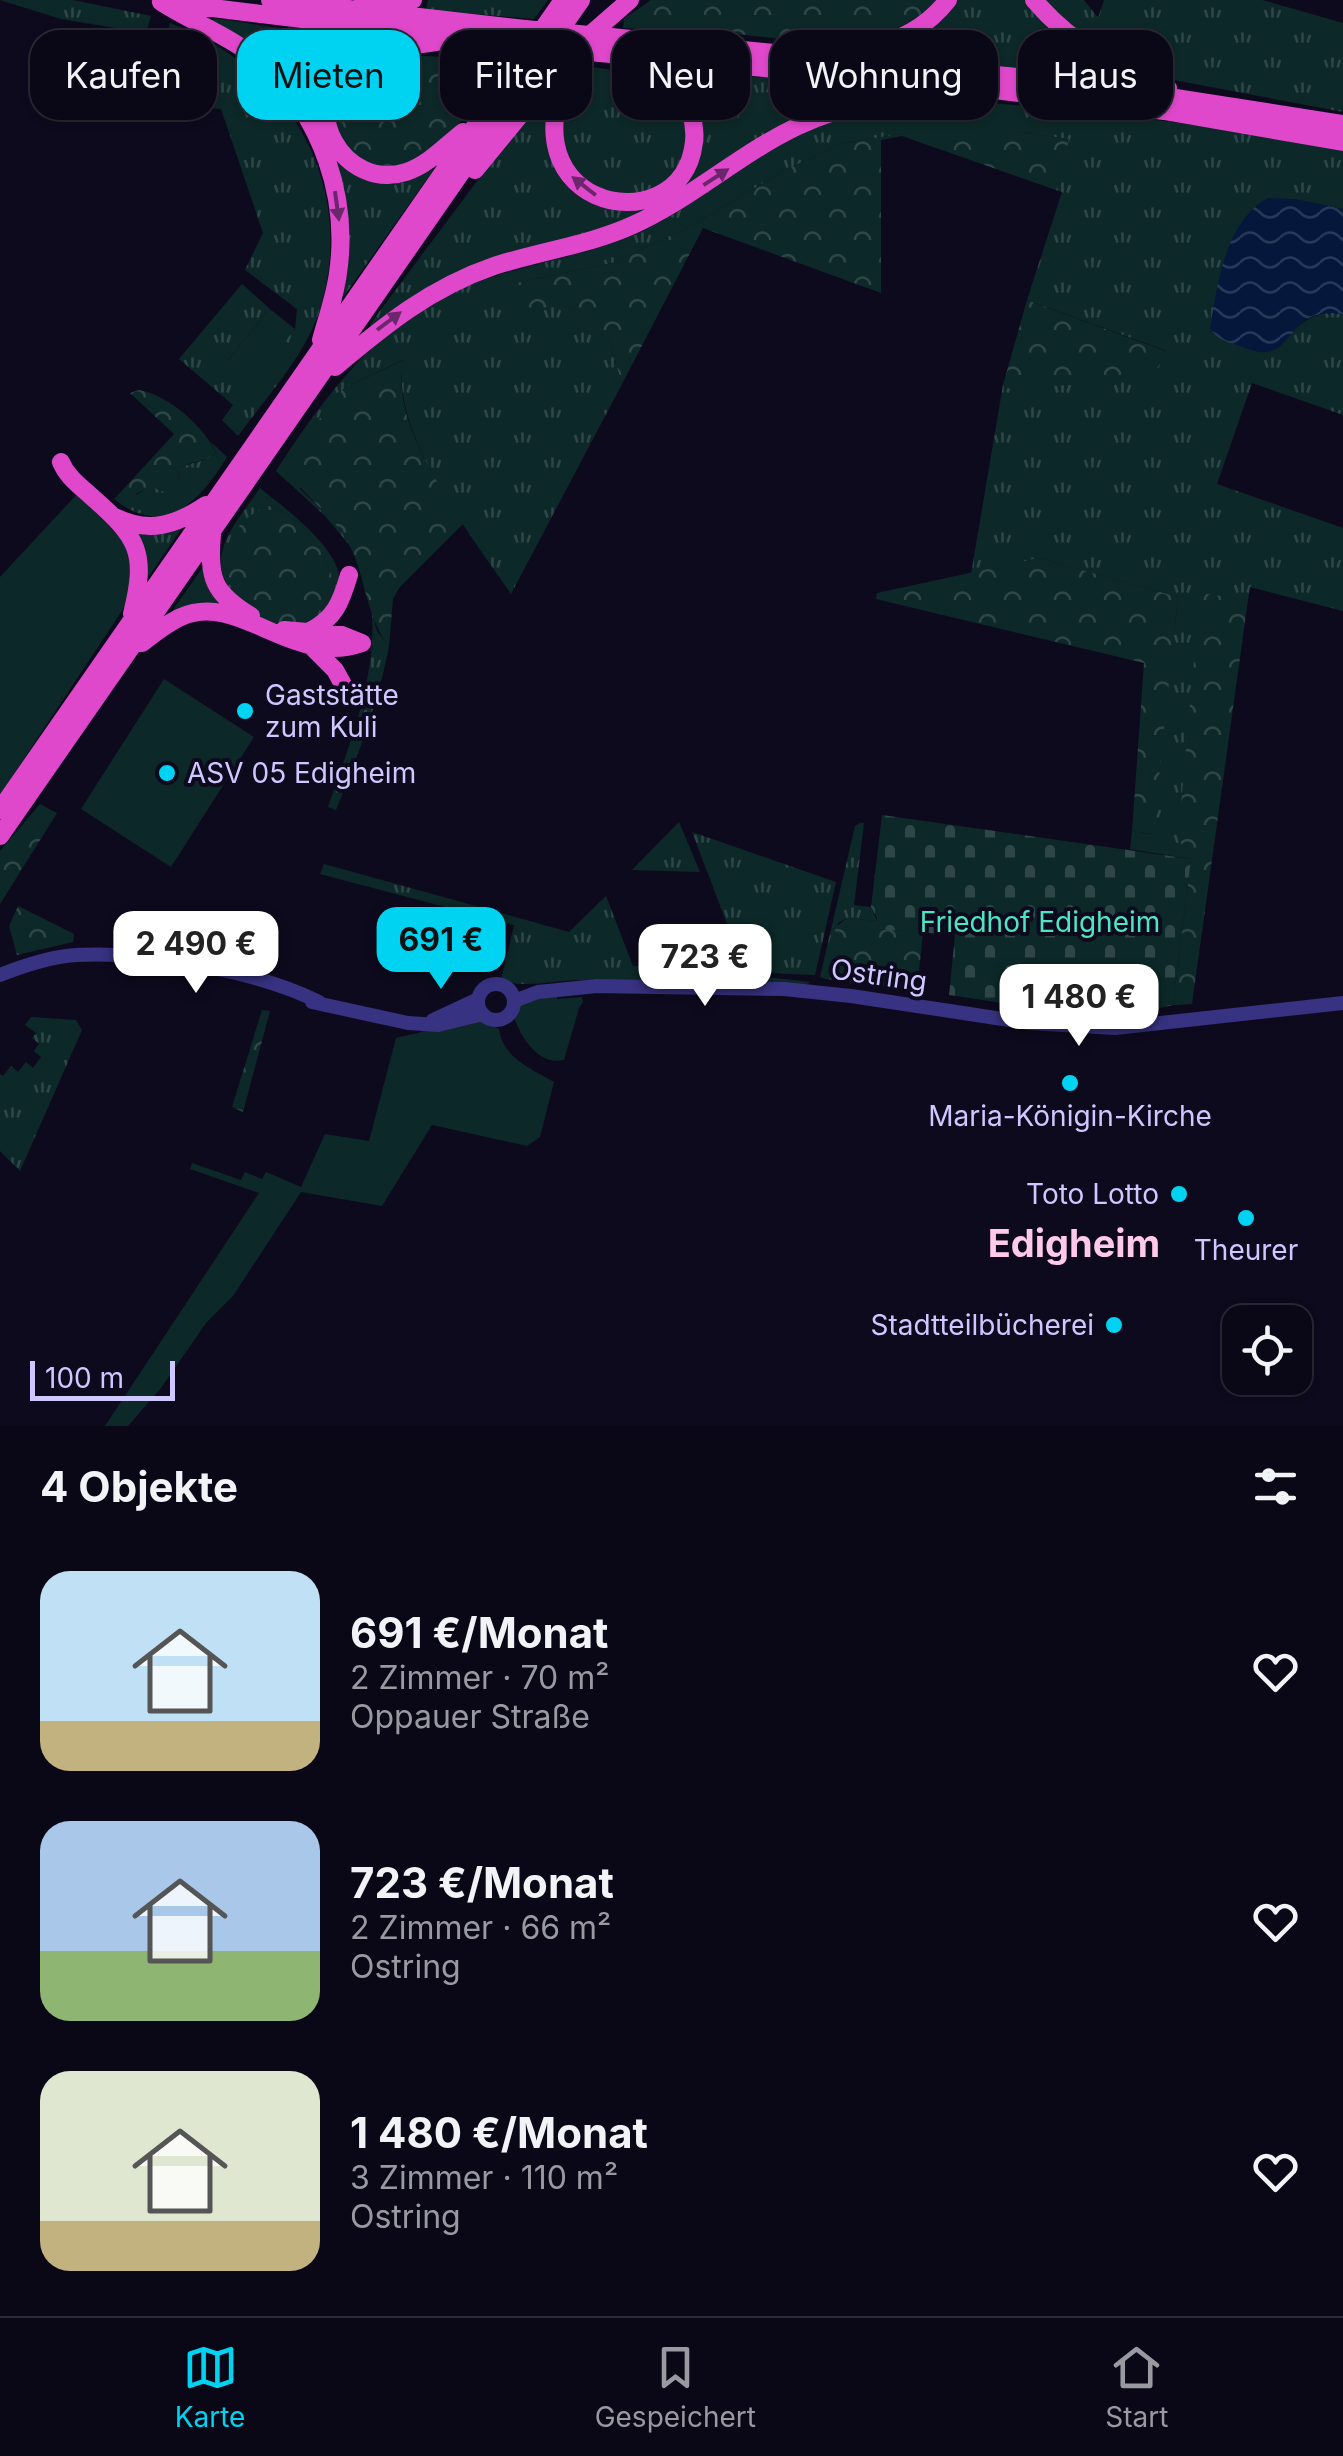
<!DOCTYPE html>
<html lang="de">
<meta charset="utf-8">
<style>
:root{--surface:#0a0816;--page:#13111f;--text:#f1f3f6;--muted:#999aa1;--line:#2a2935;--accent:#00d3f2}
body{margin:0;font-family:Inter,sans-serif;background:var(--page);color:var(--text);height:100vh;display:flex;flex-direction:column;font-size:38px;white-space:nowrap}
*{box-sizing:border-box;margin:0}
p{font-size:32px;color:var(--muted)}
.icon{flex:none;width:55px;height:55px;fill:none;stroke:currentColor;stroke-width:2;stroke-linecap:round;stroke-linejoin:round}
.map{position:relative;height:1426px;overflow:hidden}
.details{display:flex;flex-direction:column;background:var(--surface);flex:1}
.details>*{flex:none}
.guide{position:absolute;left:30px;top:30px;width:1285px;height:90px;display:flex;gap:20px}
.tools{position:absolute;left:1222px;top:1305px;display:grid;gap:20px}
.tools a{display:grid;place-items:center;width:90px;height:90px;border-radius:20px;background:var(--surface);box-shadow:0 2px 8px #0004,0 0 0 2px var(--line);font-size:50px}
.scale{position:absolute;left:30px;bottom:25px;width:145px;box-sizing:border-box;padding-left:10px;border:5px solid #cfc7ff;border-top:0;font-size:28px;line-height:35px;white-space:nowrap;color:#cfc7ff;-webkit-text-stroke:8px #0e0a1e;paint-order:stroke}
.price{position:absolute;translate:-50% -85px;padding:0 22px;border-radius:20px;background:#fff;color:#222;font-size:32px;line-height:65px;filter:drop-shadow(0 2px 5px #0008)}
.price::after{content:'';position:absolute;left:50%;top:60px;width:30px;height:22px;margin-left:-15px;background:inherit;clip-path:polygon(0 0,100% 0,50% 100%)}
.price.active{background:var(--accent);color:#111}
ul{padding:0;list-style:none}
li{display:flex;align-items:center;gap:30px;height:250px;padding:0 40px}
li span{display:grid;place-items:center;flex:none;width:280px;height:200px;border-radius:30px;color:#555}
li>.icon{margin-inline-start:auto}
span .icon{width:120px;height:120px;fill:#fffc;stroke-width:1}
li b{font-size:42px}
h2{display:flex;justify-content:space-between;align-items:center;height:120px;padding:0 40px;font-size:42px}
.chip{padding:0 35px;border-radius:30px;background:var(--surface);box-shadow:0 2px 8px #0004,0 0 0 2px var(--line);font-size:35px;line-height:90px}
.chip.active{background:var(--accent);color:#111}
.menu{display:flex;justify-content:space-around;align-items:center;height:140px;border-top:2px solid var(--line);background:var(--surface);font-size:28px;color:var(--muted)}
.menu a{display:grid;justify-items:center;gap:5px}
.menu .active{color:var(--accent)}
.map>svg:first-child{display:block}
</style>
<div class="map">
<svg width="1343" height="1426" viewBox="0 0 1343 1426">
<defs>
<pattern id="grass-tufts" width="24" height="20" patternUnits="userSpaceOnUse" patternTransform="scale(2.5)"><rect width="24" height="20" fill="#0d2828"/><path d="M3 7l-1-3M5 7V3M7 7l1-3M15 17l-1-3M17 17v-4M19 17l1-3" fill="none" stroke="#2f4648"/></pattern>
<pattern id="forest-crowns" width="20" height="18" patternUnits="userSpaceOnUse" patternTransform="scale(2.5)"><rect width="20" height="18" fill="#0d2828"/><path d="M2 6a3 3 0 1 1 6 0M12 15a3 3 0 1 1 6 0" fill="none" stroke="#2f4648"/></pattern>
<pattern id="cemetery-stones" width="16" height="16" patternUnits="userSpaceOnUse" patternTransform="scale(2.5)"><rect width="16" height="16" fill="#0d2828"/><path d="M2 7V4a2 2 0 0 1 4 0v3zM10 15v-3a2 2 0 0 1 4 0v3z" fill="#2f4648"/></pattern>
<pattern id="water-waves" width="16" height="10" patternUnits="userSpaceOnUse" patternTransform="scale(2.5)"><rect width="16" height="10" fill="#05183c"/><path d="M0 5q4-4 8 0t8 0" fill="none" stroke="#283859"/></pattern>
</defs>
<rect width="100%" height="100%" fill="#0e0a1e"/>
<!-- grass -->
<path fill="url(#grass-tufts)" d="M0,0H73L151,16L146,33L61,19Z
M428,0H548L534,19L426,10Z
M957,0H1024L1055,33L1085,57L1080,75L885,53L884,49Z
M1042,0H1084L1098,18L1104,0H1262L1343,23V112L1158,77L1091,44Z
M213,18L368,42L366,48L349,56L324,133L211,22Z
M170,23C287,67 357,181 321,306C307,354 267,396 238,436L222,420L233,405L179,359L242,284L270,309L227,361L295,330L297,309L245,270L263,233L221,109L134,101L133,94L158,70Z
M579,65L639,74L670,89L678,72L892,86V91L705,177L609,229L475,265L371,327L370,324L550,84Z
M942,100C1076,107 1212,126 1343,149V209L1294,199L1290,333C1307,318 1320,310 1343,314V415L1252,383L1217,484L1343,528V611L1250,587L1248,600L1200,594L1191,859L1130,849L1132,831L1152,834L1178,597L1039,558L971,574L1003,385L1011,389L1167,351L1027,300L1062,192L1056,190L1068,139L1015,131H919L839,144L780,173L693,225L612,263L493,288L578,310L609,341L622,384L511,594C471,535 390,434 403,360L344,388L300,489L338,525L351,547L325,516L276,471C333,384 389,309 493,277C546,260 603,252 653,226C702,200 745,161 795,136C841,113 892,106 942,100Z
M328,144L434,169L344,296L339,294Z
M211,442L227,457C200,501 165,540 114,499L117,496L123,503L151,486H178L179,468C192,462 206,462 216,453Z
M260,488C285,509 349,553 339,591C336,602 323,614 315,623L319,610L336,589C327,556 305,516 269,506L250,519L242,602C197,562 234,526 260,488Z
M184,525L147,579L133,529Z
M203,567L228,607L168,617Z
M372,613L377,631L389,646C378,703 358,756 336,810L328,807C350,743 376,681 372,613Z
M679,822L700,872L632,870Z
M860,823H864L854,905L871,907L877,921L847,918L838,923L826,979L820,977L855,826Z
M692,832L836,882L815,975C792,973 755,977 740,958Z
M324,864L569,932L606,896L633,966L730,969L736,964L739,974L810,982L806,985C730,981 655,979 578,980C554,980 524,989 501,980L514,925L320,874Z
M31,1017L76,1020L82,1030L20,1171L0,1151V1074L3,1076L11,1066L18,1072L26,1062L33,1068L41,1057L34,1051L39,1044L32,1038L36,1033L25,1025Z"/>
<!-- forest -->
<path fill="url(#forest-crowns)" d="M651,0H937C880,62 783,37 708,31C680,28 652,30 623,28L624,19Z
M404,55L507,60C480,97 454,141 412,161C339,197 287,67 404,55Z
M919,131H1015L1069,139L1056,190L902,136L881,140V293L703,228L622,384L609,341L578,310L554,304L524,316L492,288L612,263L693,225L780,173L839,144Z
M1027,300L1168,352L1157,368L1096,383L1010,389L1003,385Z
M404,360C390,413 436,480 463,524L399,588L393,599L389,646C366,618 366,576 348,542C332,514 304,497 287,469L306,436L344,388Z
M139,390C168,395 204,426 216,453C206,462 192,461 179,468L178,487L170,494L151,487L137,493L130,504L123,503L117,496L174,434L130,393Z
M269,506C305,516 327,555 336,589L319,610L315,623C300,625 282,627 268,621C213,597 212,526 269,506Z
M1039,558L1178,597L1153,834L1132,831L1144,663L876,599L877,593Z
M1200,593L1248,600L1192,1004L1173,1005L1191,859L1178,838Z
M40,804L57,813L0,904V851Z
M18,906L74,934L73,942L17,955L9,926Z
M847,918L877,921V929L923,932L917,991L826,979L836,927Z
M262,1010L270,1011L243,1112L232,1107Z"/>
<!-- cemetery -->
<path fill="url(#cemetery-stones)" d="M882,815L1191,859L1173,1005C1100,1023 1022,1005 949,995L955,935L877,929V918L871,907Z"/>
<!-- park -->
<path fill="#0d2828" d="M270,309L295,329L252,381L227,361Z
M78,493L128,539L133,594L0,795V577Z
M164,679L254,737L171,867L81,809Z
M557,993V999L582,997L583,1002L579,1008L564,1060C539,1066 521,1038 514,1017L523,1000Z
M479,1018L499,1029C503,1059 533,1069 554,1082L540,1137L527,1146L432,1125L382,1206L301,1192L233,1296L206,1323L161,1388L128,1426H105L259,1193L190,1169L192,1163L241,1180L245,1172L262,1179L266,1172L301,1187L325,1134L369,1141L396,1038Z"/>
<!-- water -->
<path fill="url(#water-waves)" d="M1268,198L1294,199L1343,209V314C1292,306 1294,348 1268,352C1258,354 1246,348 1236,345C1224,341 1218,339 1210,329C1217,285 1225,221 1268,198Z"/>
<g fill="none" stroke-linecap="round" stroke-linejoin="round">
<!-- tertiary -->
<path stroke="#373281" stroke-width="14" d="M0,975C25,965 49,957 76,955C144,951 258,971 319,1002
M478 1002a18 18 0 1 1 36 0a18 18 0 1 1-36 0Z
M514,1001L538,992L597,986L784,989L851,996L1029,1023L1115,1028L1343,1003
M312,1002L408,1023L438,1025L483,1014
M433,1020L478,999"/>
<!-- trunk -->
<path stroke="#e048cb" stroke-width="18" d="M270,0L525,29
M1034,0C1074,47 1113,64 1168,88
M161,2C195,24 234,37 265,66C322,117 349,198 338,273C335,296 327,318 321,340
M363,2L413,0
M172,3L514,45
M611,37L1079,83L1343,124
M452,39C420,47 373,45 348,66C296,107 344,192 406,172C428,165 445,146 463,132
M584,43C480,208 682,251 694,142C696,122 689,101 675,86C661,72 643,71 628,60
M833,50C846,47 860,47 873,45C903,40 929,24 948,0
M600,53L937,84
M978,88L1164,111L1343,142
M475,170L575,48L630,0
M335,367C385,325 430,288 494,266C540,251 589,245 633,225C691,199 738,155 796,127C858,97 922,96 989,89
M61,462C67,477 80,486 92,497C139,538 147,553 132,614
M115,517C149,534 176,525 206,505
M212,535C208,578 213,593 251,616
M284,630L342,635L362,643
M308,632C335,619 341,602 349,575
M142,643C154,634 167,623 181,617C240,591 291,668 362,643
M314,649L335,670L351,699
M0,810L563,0
M0,836L581,0"/>
<!-- trunk-bridge -->
<path stroke="#e048cb" stroke-width="18" d="M525,29L611,37
M514,45L600,53"/>
</g>
<!-- one-way arrows -->
<defs><path id="oneway-solid" d="M-6-.8H1V-3.2L6.5 0L1 3.2V.8H-6Z" transform="scale(2.5)"/></defs>
<g fill="#6c266c">
<use href="#oneway-solid" transform="translate(716 177) rotate(-33)"/>
<use href="#oneway-solid" transform="translate(584 186) rotate(-142)"/>
<use href="#oneway-solid" transform="translate(337 206) rotate(82)"/>
<use href="#oneway-solid" transform="translate(389 321) rotate(-37)"/>
</g>
<!-- markers -->
<g fill="#00d3f2" stroke="#0e0a1e" stroke-width="4">
<circle cx="245" cy="711" r="10"/>
<circle cx="167" cy="773" r="10"/>
<circle cx="1070" cy="1083" r="10"/>
<circle cx="1179" cy="1194" r="10"/>
<circle cx="1246" cy="1218" r="10"/>
<circle cx="1114" cy="1325" r="10"/>
</g>
<g text-anchor="middle" stroke-width="8" stroke-linejoin="round" paint-order="stroke">
<!-- poi labels -->
<g font-size="28" fill="#cfc7ff" stroke="#0e0a1e" text-anchor="start">
<text x="265" y="705">Gaststätte<tspan x="265" dy="32">zum Kuli</tspan></text>
<text x="187" y="783">ASV 05 Edigheim</text>
<text x="1070" y="1126" text-anchor="middle">Maria-Königin-Kirche</text>
<text x="1159" y="1204" text-anchor="end">Toto Lotto</text>
<text x="1246" y="1260" text-anchor="middle">Theurer</text>
<text x="1094" y="1335" text-anchor="end">Stadtteilbücherei</text>
</g>
<!-- park labels -->
<g font-size="28" fill="#4ce6c4" stroke="#0e0a1e">
<text x="1040" y="932">Friedhof Edigheim</text>
</g>
<!-- street labels -->
<g font-size="28" fill="#cfc7ff" stroke="#0e0a1e">
<text transform="translate(879 975) rotate(8)" y="10">Ostring</text>
</g>
<!-- district labels -->
<g font-size="38" font-weight="bold" fill="#ffc9ea" stroke="#0e0a1e">
<text x="1074" y="1257">Edigheim</text>
</g>
</g>
</svg>
<div class="tools">
<a><svg class="icon" aria-label="locate" viewBox="0 0 24 24"><circle cx="12" cy="12" r="6"/><path d="M12 2v4M12 18v4M2 12h4M18 12h4"/></svg></a>
</div>
<div class="scale">100 m</div>
<b class="price active" style="left:441px;top:992px">691 €</b>
<b class="price" style="left:196px;top:996px">2 490 €</b>
<b class="price" style="left:705px;top:1009px">723 €</b>
<b class="price" style="left:1079px;top:1049px">1 480 €</b>
<div class="guide">
<a class="chip">Kaufen</a>
<a class="chip active">Mieten</a>
<a class="chip">Filter</a>
<a class="chip">Neu</a>
<a class="chip">Wohnung</a>
<a class="chip">Haus</a>
</div>
</div>
<section class="details">
<h2>4 Objekte<svg class="icon" aria-label="filters" viewBox="0 0 24 24"><path d="M4 7h16M4 17h16"/><circle cx="9" cy="7" r="2"/><circle cx="15" cy="17" r="2"/></svg></h2>
<ul>
<li><span style="background:linear-gradient(#bfe0f5 75%,#c2b280 0)"><svg class="icon" aria-label="home" viewBox="0 0 24 24"><path d="M3 11l9-7 9 7M6 9v11h12V9"/></svg></span><div><b>691 €/Monat</b><p>2 Zimmer · 70 m²</p><p>Oppauer Straße</p></div><svg class="icon" aria-label="heart" viewBox="0 0 24 24"><path d="M12 20l-8-8c-3-5 5-10 8-4 3-6 11-1 8 4z"/></svg></li>
<li><span style="background:linear-gradient(#a9c7e8 65%,#8fb573 0)"><svg class="icon" aria-label="home" viewBox="0 0 24 24"><path d="M3 11l9-7 9 7M6 9v11h12V9"/></svg></span><div><b>723 €/Monat</b><p>2 Zimmer · 66 m²</p><p>Ostring</p></div><svg class="icon" aria-label="heart" viewBox="0 0 24 24"><path d="M12 20l-8-8c-3-5 5-10 8-4 3-6 11-1 8 4z"/></svg></li>
<li><span style="background:linear-gradient(#dfe7d0 75%,#c2b280 0)"><svg class="icon" aria-label="home" viewBox="0 0 24 24"><path d="M3 11l9-7 9 7M6 9v11h12V9"/></svg></span><div><b>1 480 €/Monat</b><p>3 Zimmer · 110 m²</p><p>Ostring</p></div><svg class="icon" aria-label="heart" viewBox="0 0 24 24"><path d="M12 20l-8-8c-3-5 5-10 8-4 3-6 11-1 8 4z"/></svg></li>
</ul>
</section>
<nav class="menu">
<a class="active"><svg class="icon" aria-label="map" viewBox="0 0 24 24"><path d="M3 6l6-2 6 2 6-2v14l-6 2-6-2-6 2zM9 4v14M15 6v14"/></svg>Karte</a>
<a><svg class="icon" aria-label="saved" viewBox="0 0 24 24"><path d="M7 4h10v16l-5-4-5 4z"/></svg>Gespeichert</a>
<a><svg class="icon" aria-label="home" viewBox="0 0 24 24"><path d="M3 11l9-7 9 7M6 9v11h12V9"/></svg>Start</a>
</nav>
